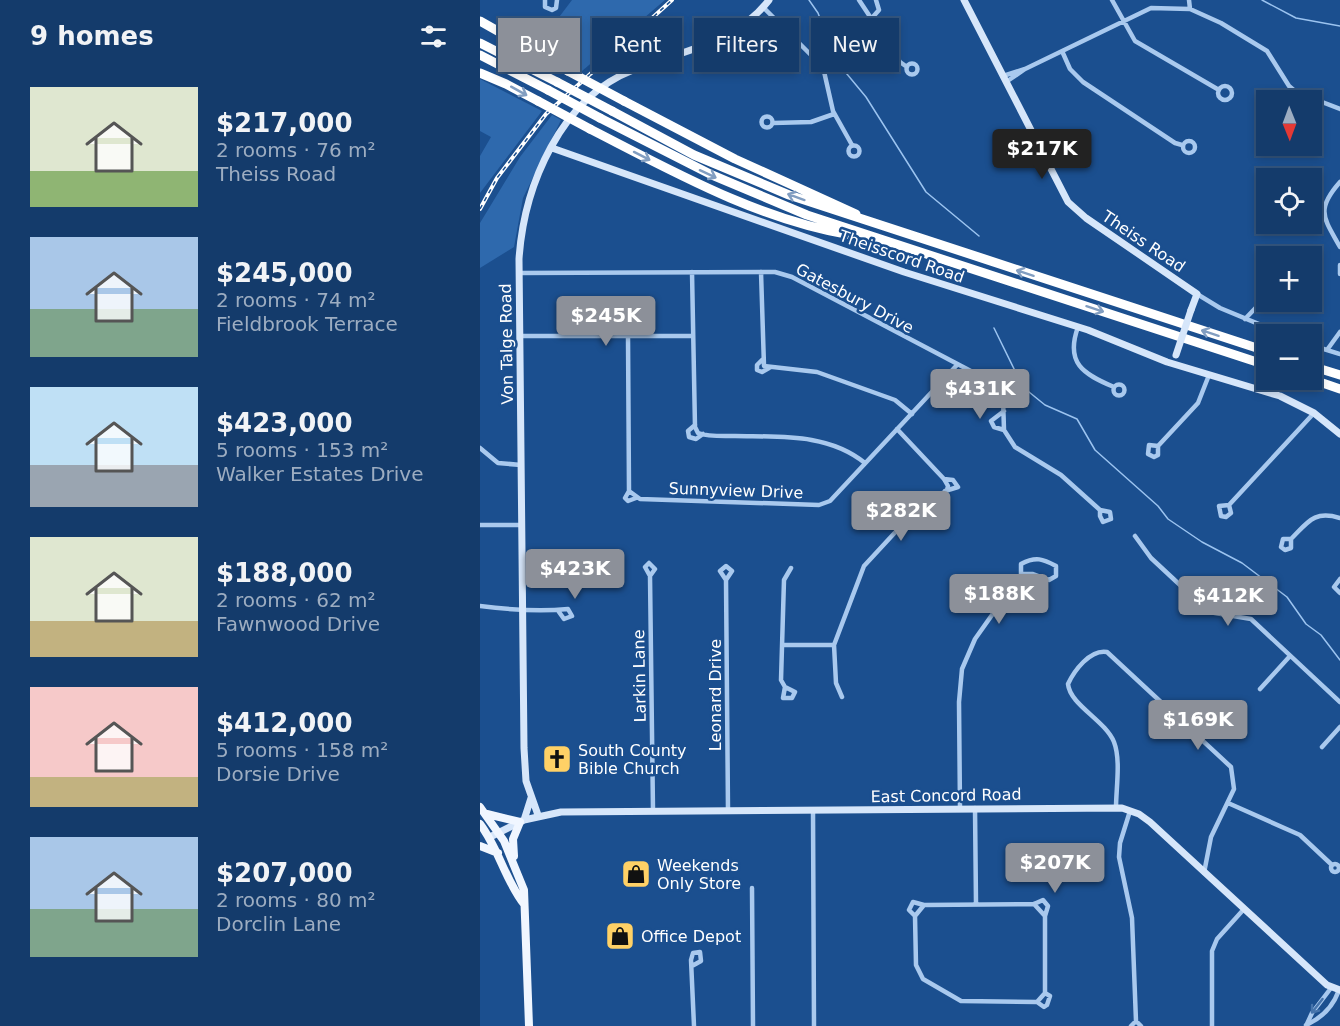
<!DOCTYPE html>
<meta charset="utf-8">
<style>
:root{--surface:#143b6b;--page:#1d4271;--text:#f1f3f6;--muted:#9dadc1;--line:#33557e;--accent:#8c9099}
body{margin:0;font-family:"DejaVu Sans",sans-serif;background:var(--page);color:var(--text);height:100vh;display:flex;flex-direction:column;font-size:22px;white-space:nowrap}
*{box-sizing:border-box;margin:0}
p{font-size:20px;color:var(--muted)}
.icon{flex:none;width:33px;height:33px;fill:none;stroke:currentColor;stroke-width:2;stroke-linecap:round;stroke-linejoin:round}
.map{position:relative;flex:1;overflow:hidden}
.sheet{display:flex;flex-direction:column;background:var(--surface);width:480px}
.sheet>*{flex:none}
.banner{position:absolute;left:18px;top:18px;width:570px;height:54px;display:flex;gap:12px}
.needle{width:39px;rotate:179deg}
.fabs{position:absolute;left:776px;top:90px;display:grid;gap:12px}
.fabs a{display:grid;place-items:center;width:66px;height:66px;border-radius:0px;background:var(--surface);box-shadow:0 3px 9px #0003,0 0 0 2px var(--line);font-size:30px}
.price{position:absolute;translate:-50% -51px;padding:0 14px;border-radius:6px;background:var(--accent);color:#fff;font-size:20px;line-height:39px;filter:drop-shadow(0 2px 3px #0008)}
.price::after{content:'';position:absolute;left:50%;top:36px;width:18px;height:14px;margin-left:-9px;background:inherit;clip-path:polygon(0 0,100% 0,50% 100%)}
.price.current{background:#222;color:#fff}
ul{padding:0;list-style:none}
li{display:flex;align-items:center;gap:18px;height:150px;padding:0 30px}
li span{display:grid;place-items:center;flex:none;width:168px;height:120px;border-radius:0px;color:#555}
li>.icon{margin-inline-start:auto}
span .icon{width:72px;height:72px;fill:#fffc;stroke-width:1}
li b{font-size:26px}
h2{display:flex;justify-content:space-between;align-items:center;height:72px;padding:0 30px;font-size:26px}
.pill{padding:0 21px;border-radius:0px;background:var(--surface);box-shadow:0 3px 9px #0003,0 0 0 2px var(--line);font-size:21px;line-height:54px}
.pill.current{background:var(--accent);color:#fff}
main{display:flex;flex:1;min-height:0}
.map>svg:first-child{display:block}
</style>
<main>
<section class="sheet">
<h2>9 homes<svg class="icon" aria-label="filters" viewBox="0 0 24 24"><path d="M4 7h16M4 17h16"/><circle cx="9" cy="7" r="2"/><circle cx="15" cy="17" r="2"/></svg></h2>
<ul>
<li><span style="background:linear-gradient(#dfe7d0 70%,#8fb573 0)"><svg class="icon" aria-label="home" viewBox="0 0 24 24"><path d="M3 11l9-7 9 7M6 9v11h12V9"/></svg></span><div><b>$217,000</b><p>2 rooms · 76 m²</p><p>Theiss Road</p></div></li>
<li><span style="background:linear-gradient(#a9c7e8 60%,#7fa58c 0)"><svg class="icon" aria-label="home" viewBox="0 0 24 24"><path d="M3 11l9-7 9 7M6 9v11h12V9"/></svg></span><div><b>$245,000</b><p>2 rooms · 74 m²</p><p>Fieldbrook Terrace</p></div></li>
<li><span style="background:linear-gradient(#bfe0f5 65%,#9aa5b1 0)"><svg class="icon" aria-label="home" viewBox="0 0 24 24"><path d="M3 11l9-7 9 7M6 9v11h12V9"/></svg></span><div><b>$423,000</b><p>5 rooms · 153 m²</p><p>Walker Estates Drive</p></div></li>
<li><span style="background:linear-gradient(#dfe7d0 70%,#c2b280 0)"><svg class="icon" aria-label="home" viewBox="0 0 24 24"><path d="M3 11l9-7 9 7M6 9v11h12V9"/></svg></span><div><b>$188,000</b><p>2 rooms · 62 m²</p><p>Fawnwood Drive</p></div></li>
<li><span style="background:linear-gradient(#f6c9c9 75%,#c2b280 0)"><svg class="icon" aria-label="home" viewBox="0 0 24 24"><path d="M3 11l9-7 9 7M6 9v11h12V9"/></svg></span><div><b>$412,000</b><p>5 rooms · 158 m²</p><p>Dorsie Drive</p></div></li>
<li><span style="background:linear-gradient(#a9c7e8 60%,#7fa58c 0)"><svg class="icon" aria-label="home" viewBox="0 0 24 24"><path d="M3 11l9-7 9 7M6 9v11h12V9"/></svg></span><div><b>$207,000</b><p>2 rooms · 80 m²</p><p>Dorclin Lane</p></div></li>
</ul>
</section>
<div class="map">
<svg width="860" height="1026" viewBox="0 0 860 1026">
<rect width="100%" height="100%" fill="#1b4f8f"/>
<!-- green -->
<path fill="#2e69ad" d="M92,0H185L102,71L21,24L61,41Z
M0,79L62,111L0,193V156L11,137L0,131Z
M72,115L81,120L43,198L34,247L0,268V223L40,157Z"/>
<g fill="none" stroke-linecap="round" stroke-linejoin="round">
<!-- stream -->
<path stroke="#9cc4f0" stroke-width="1.5" d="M329,0L338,13L357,62L386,97L446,192L499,236
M782,0L816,18L860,26
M514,328L540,381L549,392L565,405L597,419L615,450L678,506L688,519L722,542L762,563L807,597L826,624L841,635L860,660"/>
<!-- street -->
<path stroke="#a9c9ee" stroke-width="4.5" d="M65,0V7L72,10L76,8L77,0
M379,0L420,62L427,67
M632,0L655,41L739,90
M709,0L710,9
M283,7L343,67L353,111L372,145
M391,19L399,10L396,0
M582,51L590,69L603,82L695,143L702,145
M426.5 69a5.5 5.5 0 1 1 11 0a5.5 5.5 0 1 1-11 0Z
M523,76L545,69
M526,82L545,69L671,8L710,9L741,23L787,51L809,86L816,92L860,109
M738 93a7 7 0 1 1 14 0a7 7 0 1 1-14 0Z
M281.5 122a5.5 5.5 0 1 1 11 0a5.5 5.5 0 1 1-11 0Z
M293,123L331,122L354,114
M703 147a6 6 0 1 1 12 0a6 6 0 1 1-12 0Z
M368.5 151a5.5 5.5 0 1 1 11 0a5.5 5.5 0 1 1-11 0Z
M860,182C835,210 844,218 860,247
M860,265V274
M212,272L215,427L218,433C229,437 243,436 255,436C300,437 348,433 385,463
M281,272L284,366L337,372L415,400L432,414
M39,273L295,272L312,277L506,379L523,398L524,430L535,447L581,475L620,510V516L623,522L631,519L630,512L620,510
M717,294L740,308L803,334
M765,319L786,297
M598,327C585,363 603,374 634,387
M40,336H213
M148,336L149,491L160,499L339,505L350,501L477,365
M831,345L860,354
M847,350L860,332
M282,360L277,365V370L282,372L289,368
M633.5 390a5.5 5.5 0 1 1 11 0a5.5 5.5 0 1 1-11 0Z
M524,411L511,421L514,427L524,430
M215,425L208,431L209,437L216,439L223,434
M678,446L669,445L668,454L674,457L678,455V446L718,403L729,375
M0,448L18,463L41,465
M464,479L473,480L478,487L465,491
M149,491L145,498L148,501L156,498
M749,505L751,513L746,517L741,516L739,506L749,505L834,413
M0,525H42
M655,536L671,558L729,612L771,619L860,702
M811,539H803L801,547L805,550L811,548V539C828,522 834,510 860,518
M170,576L165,567L169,563L175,569L170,576L173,811
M860,579L854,587L860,593
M246,580L240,571L246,566L252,571L246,580L248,810
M0,606C31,610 58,612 88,609L92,616L84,619L79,612
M303,645H354
M305,687L303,698H312L315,692L305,687L301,680L304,580L311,568
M780,689L810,656
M362,697L356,683L354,645L384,566L433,513L467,490L468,486L464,479L417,429
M842,747L860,727
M748,803L820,835L852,865
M495,808L496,904
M636,808C636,788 641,760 634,742C625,720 590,705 588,684C594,671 610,649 627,652L751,767L754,789L731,837L724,873
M480,809L479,702L482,669L495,639L541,574H553L569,580L576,576V566C563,559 556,556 541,564V574
M333,810L334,1026
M650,811L640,843L639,857L652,918L656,1021
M851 868a4 4 0 1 1 8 0a4 4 0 1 1-8 0Z
M272,888L273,1026
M554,904L565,916V993L557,1002L481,1001L443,979L436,965L435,916L444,905L554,904L563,900L568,906L565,916
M435,916L429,910L433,902L444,905
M212,966L221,961L220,952L213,953L211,960L214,1026
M557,1002L564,1007L567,1005L570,996L565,993
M826,1025C842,1018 853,1007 859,990
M651,1026L656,1021L661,1026
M732,1026V951L737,939L764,909
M826,1026L832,1013L851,988"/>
<!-- secondary -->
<path stroke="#d6e6fa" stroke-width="7" d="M484,0L588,202L606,218L717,294L711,310
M72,148L424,272L608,330L687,362L800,396L834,413L860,434
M58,815L46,781L44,748L39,259C44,185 81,98 153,70C202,50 254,45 289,0
M44,820L51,798
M10,837L44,820L81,812L642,808L659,814L670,822L847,985L860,990"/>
<!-- primary -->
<path stroke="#f0f6ff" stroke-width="8" d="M0,807L24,841L44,890L49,1026
M7,814L40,822L33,839L34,856
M0,824C19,849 25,880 44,904
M0,846L18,853"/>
<!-- highway -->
<path stroke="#fff" stroke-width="9" d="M0,21L88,71
M0,43L77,82
M0,55L68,90
M0,73L26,84L58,101
M144,101L255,159L376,214
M132,111L214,155L309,195L786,351
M120,118L232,175L327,215L786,365
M110,129C192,171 279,220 371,235
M831,366L860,375
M831,379L860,389"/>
<!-- rail casing -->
<g stroke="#fff" stroke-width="4">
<path id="rail" d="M0,209L17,178L66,114L192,0"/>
</g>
<!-- rail -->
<use href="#rail" stroke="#1b4f8f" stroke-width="1.5" stroke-dasharray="4.5" stroke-linecap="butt"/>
<!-- secondary-bridge -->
<path stroke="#d6e6fa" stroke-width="7" d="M696,355L711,310"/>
<!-- highway-bridge -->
<path stroke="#fff" stroke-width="9" d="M88,71L144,101
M77,82L132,111
M68,90L120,118
M58,101L110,129"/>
</g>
<!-- one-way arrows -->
<defs><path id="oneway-shaft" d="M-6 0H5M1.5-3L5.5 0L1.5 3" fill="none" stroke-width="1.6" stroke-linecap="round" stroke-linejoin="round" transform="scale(1.5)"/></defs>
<g stroke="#829ec1">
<use href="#oneway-shaft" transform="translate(39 91) rotate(29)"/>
<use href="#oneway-shaft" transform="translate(162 156) rotate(27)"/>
<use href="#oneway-shaft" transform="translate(228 174) rotate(25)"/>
<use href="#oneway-shaft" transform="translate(316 197) rotate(-160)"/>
<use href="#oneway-shaft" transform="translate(545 273) rotate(-162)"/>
<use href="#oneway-shaft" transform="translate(615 309) rotate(18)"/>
<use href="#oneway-shaft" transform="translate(730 333) rotate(-162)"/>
</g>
<use stroke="#4674ac" href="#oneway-shaft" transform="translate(837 1006) rotate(128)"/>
<!-- icons -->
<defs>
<g id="church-square" transform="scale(1.5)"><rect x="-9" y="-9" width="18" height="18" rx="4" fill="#ffd166" stroke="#1b4f8f"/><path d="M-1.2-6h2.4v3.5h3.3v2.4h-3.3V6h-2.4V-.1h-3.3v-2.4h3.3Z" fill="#111"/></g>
<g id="shop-square" transform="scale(1.5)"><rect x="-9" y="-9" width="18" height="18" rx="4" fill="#ffd166" stroke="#1b4f8f"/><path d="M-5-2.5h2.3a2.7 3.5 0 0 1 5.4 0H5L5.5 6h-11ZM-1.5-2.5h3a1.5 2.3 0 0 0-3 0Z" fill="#111"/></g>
</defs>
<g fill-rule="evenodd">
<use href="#church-square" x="77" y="759"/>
<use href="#shop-square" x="156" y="874"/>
<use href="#shop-square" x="140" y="936"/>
</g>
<g text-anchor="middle" stroke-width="5" stroke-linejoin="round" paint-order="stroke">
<!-- street labels -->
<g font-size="16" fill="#fff" stroke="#1b4f8f">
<text transform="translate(664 241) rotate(34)" y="6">Theiss Road</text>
<text transform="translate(422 256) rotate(19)" y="6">Theisscord Road</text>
<text transform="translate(375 298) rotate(28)" y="6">Gatesbury Drive</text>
<text transform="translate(26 344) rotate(-91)" y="6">Von Talge Road</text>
<text transform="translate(256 490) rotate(2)" y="6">Sunnyview Drive</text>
<text transform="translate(159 676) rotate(-91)" y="6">Larkin Lane</text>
<text transform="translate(235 695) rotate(-90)" y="6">Leonard Drive</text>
<text transform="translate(466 795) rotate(-1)" y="6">East Concord Road</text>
</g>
<!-- poi labels -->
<g font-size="16" fill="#fff" stroke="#1b4f8f" text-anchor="start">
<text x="98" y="756">South County<tspan x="98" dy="18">Bible Church</tspan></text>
<text x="177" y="871">Weekends<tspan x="177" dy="18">Only Store</tspan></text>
<text x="161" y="942">Office Depot</text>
</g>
</g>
</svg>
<div class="fabs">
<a><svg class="needle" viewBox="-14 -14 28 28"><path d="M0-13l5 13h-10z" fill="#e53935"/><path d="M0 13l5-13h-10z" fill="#9dadc1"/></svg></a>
<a><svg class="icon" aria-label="locate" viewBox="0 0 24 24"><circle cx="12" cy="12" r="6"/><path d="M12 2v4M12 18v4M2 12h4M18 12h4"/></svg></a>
<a>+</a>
<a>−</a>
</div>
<b class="price current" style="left:562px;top:180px">$217K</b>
<b class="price" style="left:126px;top:347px">$245K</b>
<b class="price" style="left:500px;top:420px">$431K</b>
<b class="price" style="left:421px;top:542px">$282K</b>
<b class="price" style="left:95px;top:600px">$423K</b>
<b class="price" style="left:519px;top:625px">$188K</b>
<b class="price" style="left:748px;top:627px">$412K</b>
<b class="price" style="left:718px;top:751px">$169K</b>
<b class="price" style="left:575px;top:894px">$207K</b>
<div class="banner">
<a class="pill current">Buy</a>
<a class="pill">Rent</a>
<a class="pill">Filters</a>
<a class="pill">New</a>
</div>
</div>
</main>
